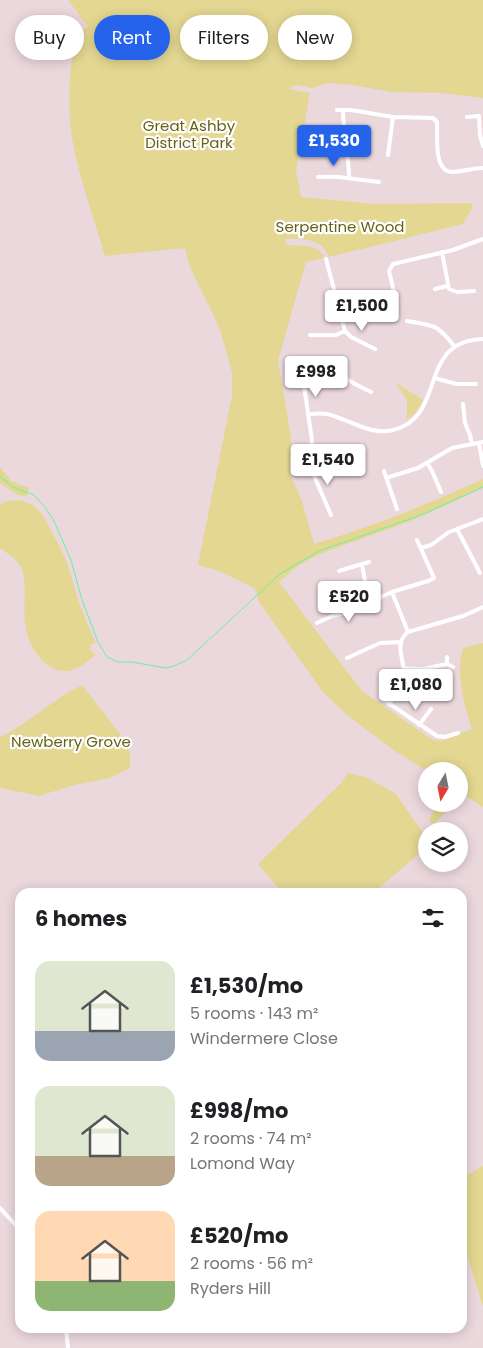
<!DOCTYPE html>
<meta charset="utf-8">
<style>
:root{--surface:#fff;--page:#f6f6f6;--text:#202124;--muted:#757577;--accent:#2563eb}
body{margin:0;font-family:Poppins,sans-serif;background:var(--page);color:var(--text);height:100vh;display:flex;flex-direction:column;font-size:19px;white-space:nowrap}
*{box-sizing:border-box;margin:0}
p{font-size:16px;color:var(--muted)}
.icon{flex:none;width:28px;height:28px;fill:none;stroke:currentColor;stroke-width:2;stroke-linecap:round;stroke-linejoin:round}
.map{position:relative;flex:1;overflow:hidden}
.panel{position:absolute;left:15px;top:888px;width:452px;height:445px;display:flex;flex-direction:column;background:var(--surface);border-radius:15px;box-shadow:0 2px 12px #0003}
.panel>*{flex:none}
.guide{position:absolute;left:15px;top:15px;width:454px;height:45px;display:flex;gap:10px}
.needle{width:32px;rotate:190deg}
.fabs{position:absolute;left:418px;top:762px;display:grid;gap:10px}
.fabs a{display:grid;place-items:center;width:50px;height:50px;border-radius:50%;background:var(--surface);box-shadow:0 2px 12px #0003;font-size:25px}
.price{position:absolute;translate:-50% -42px;padding:0 11px;border-radius:5px;background:#fff;color:#222;font-size:16px;line-height:32px;filter:drop-shadow(0 1px 2px #0008)}
.price::after{content:'';position:absolute;left:50%;top:30px;width:15px;height:11px;margin-left:-8px;background:inherit;clip-path:polygon(0 0,100% 0,50% 100%)}
.price.selected{background:var(--accent);color:#fff}
ul{padding:0;list-style:none}
li{display:flex;align-items:center;gap:15px;height:125px;padding:0 20px}
li span{display:grid;place-items:center;flex:none;width:140px;height:100px;border-radius:15px;color:#555}
li>.icon{margin-inline-start:auto}
span .icon{width:60px;height:60px;fill:#fffc;stroke-width:1}
li b{font-size:21px}
h2{display:flex;justify-content:space-between;align-items:center;height:60px;padding:0 20px;font-size:21px}
.chip{padding:0 18px;border-radius:22px;background:var(--surface);box-shadow:0 2px 12px #0003;font-size:18px;line-height:45px}
.chip.selected{background:var(--accent);color:#fff}
.map>svg:first-child{display:block}
</style>
<div class="map">
<svg width="483" height="1348" viewBox="0 0 483 1348">
<rect width="100%" height="100%" fill="#ebd8dd"/>
<!-- green -->
<path fill="#e4d792" d="M68,0H483V98L441,93L391,92L353,85L328,83L312,88L296,85L288,89L310,93L296,171L301,197L376,204L472,203V209L463,224L329,257C322,238 302,238 285,239L286,245C298,246 320,243 324,258L306,262L278,361L291,437L290,475L302,501L314,544C372,527 428,504 483,479V488L408,522L320,554L299,565L279,582L362,691L433,740L442,741L472,729C464,704 455,674 463,648L483,643V807L466,796L459,800V771H427L395,751L347,715L322,691L259,602L257,593L254,588L219,571L198,565L232,396V373L220,329L189,265L185,248L105,256C93,215 74,164 70,122C68,92 70,63 76,34L88,27Z
M395,382L423,400L415,413L407,420V400Z
M0,467L11,481L29,488L27,496L18,495L0,483Z
M20,500L33,505L42,514L59,545L67,562L79,603L96,644H91L90,649L95,655C89,660 80,668 72,670C48,677 29,648 26,628C22,610 27,591 23,573C21,561 9,555 0,548V505L6,501Z
M82,685L121,735L130,753V768L110,778L74,785L39,796L0,788V737C30,723 52,699 82,685Z
M348,773L368,778L396,794L426,837V848L374,892H282L258,864L341,783Z
M437,804H454L434,824L429,821Z
M483,1166V1307L463,1241L462,1178Z"/>
<g fill="none" stroke-linecap="round" stroke-linejoin="round">
<!-- stream -->
<path stroke="#66f2a4" stroke-width="1" d="M0,476L13,487L34,495L45,507L54,521L71,560L82,600L98,642L107,657L118,662H132L166,668L174,666L187,660L280,574L319,551L424,514L483,487"/>
<!-- minor -->
<path stroke="#fff" stroke-width="4" d="M337,110H351L393,117L433,118L437,122C438,135 433,170 451,172C462,172 472,168 483,168
M343,110C343,133 349,155 349,178
M467,117L479,116L480,135L483,146
M388,155L393,117
M318,177H338L379,182
M442,252L449,289L457,292L474,291
M326,259L345,331L351,337L375,349
M435,289L447,286
M338,304L394,292L389,271L393,264L453,250L483,239
M407,321C434,326 436,323 454,346
M310,335H336L345,331
M435,378L456,384H476
M463,404L465,423L470,435L472,444
M308,414C314,414 321,413 327,414C349,419 370,436 393,430C448,417 416,341 483,339
M479,443L483,466
M311,452C325,455 337,462 351,464
M427,463L432,471L441,492
M384,471L397,509
M386,478L418,468L452,448L483,442
M331,515L309,464L312,440L303,379L306,375L310,374L335,373L344,377L355,384L371,392
M457,529L480,573
M421,548L431,545L449,532L483,519
M362,565L367,591L372,601
M339,571L369,562
M392,592L408,632
M317,623L332,616L355,611L372,601L392,592L428,581L434,578L417,540
M447,657V664L453,667
M347,658L380,643L400,642
M404,668L423,669L447,664
M381,698L437,736L445,737L458,733
M389,704C395,695 402,687 404,676C405,660 393,644 408,632L463,616L483,607
M419,725L431,709
M0,1208L20,1230
M66,1328L68,1348"/>
</g>
<g text-anchor="middle" stroke-width="4.5" stroke-linejoin="round" paint-order="stroke">
<!-- park labels -->
<g font-size="15" fill="#666316" stroke="#fff">
<text x="189" y="131">Great Ashby<tspan x="189" dy="17">District Park</tspan></text>
<text x="340" y="232">Serpentine Wood</text>
<text x="71" y="747">Newberry Grove</text>
</g>
</g>
</svg>
<div class="fabs">
<a><svg class="needle" viewBox="-14 -14 28 28"><path d="M0-13l5 13h-10z" fill="#e53935"/><path d="M0 13l5-13h-10z" fill="#757577"/></svg></a>
<a><svg class="icon" aria-label="layers" viewBox="0 0 24 24"><path d="M12 4l9 5-9 5-9-5zM3 14l9 5 9-5"/></svg></a>
</div>
<b class="price selected" style="left:334px;top:167px">£1,530</b>
<b class="price" style="left:362px;top:332px">£1,500</b>
<b class="price" style="left:316px;top:398px">£998</b>
<b class="price" style="left:328px;top:486px">£1,540</b>
<b class="price" style="left:349px;top:623px">£520</b>
<b class="price" style="left:416px;top:711px">£1,080</b>
<div class="guide">
<a class="chip">Buy</a>
<a class="chip selected">Rent</a>
<a class="chip">Filters</a>
<a class="chip">New</a>
</div>
<section class="panel">
<h2>6 homes<svg class="icon" aria-label="filters" viewBox="0 0 24 24"><path d="M4 7h16M4 17h16"/><circle cx="9" cy="7" r="2"/><circle cx="15" cy="17" r="2"/></svg></h2>
<ul>
<li><span style="background:linear-gradient(#dfe7d0 70%,#9aa5b1 0)"><svg class="icon" aria-label="home" viewBox="0 0 24 24"><path d="M3 11l9-7 9 7M6 9v11h12V9"/></svg></span><div><b>£1,530/mo</b><p>5 rooms · 143 m²</p><p>Windermere Close</p></div></li>
<li><span style="background:linear-gradient(#dfe7d0 70%,#b9a48a 0)"><svg class="icon" aria-label="home" viewBox="0 0 24 24"><path d="M3 11l9-7 9 7M6 9v11h12V9"/></svg></span><div><b>£998/mo</b><p>2 rooms · 74 m²</p><p>Lomond Way</p></div></li>
<li><span style="background:linear-gradient(#ffd9b3 70%,#8fb573 0)"><svg class="icon" aria-label="home" viewBox="0 0 24 24"><path d="M3 11l9-7 9 7M6 9v11h12V9"/></svg></span><div><b>£520/mo</b><p>2 rooms · 56 m²</p><p>Ryders Hill</p></div></li>
</ul>
</section>
</div>
